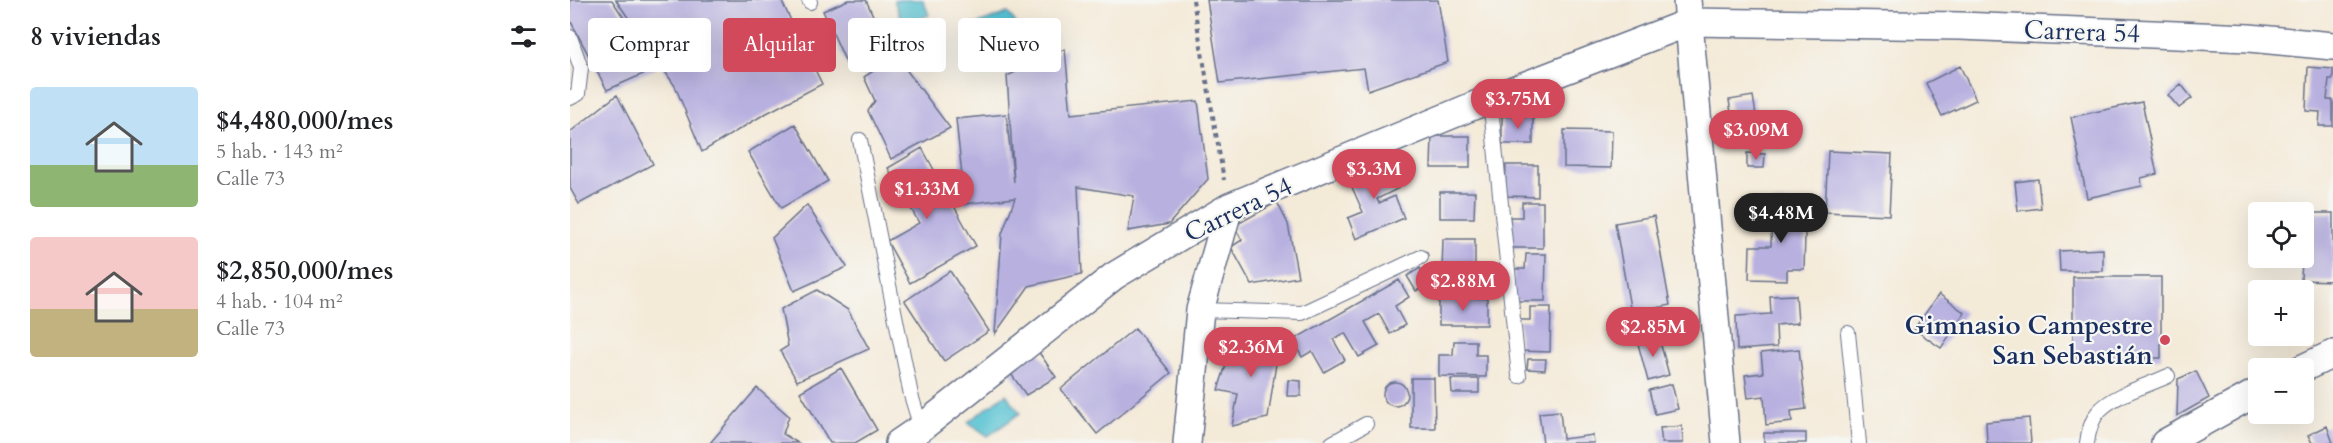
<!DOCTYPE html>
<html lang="es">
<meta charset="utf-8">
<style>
:root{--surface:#fff;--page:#f2f2f2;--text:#202124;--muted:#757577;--accent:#d1495b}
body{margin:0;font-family:Cardo,serif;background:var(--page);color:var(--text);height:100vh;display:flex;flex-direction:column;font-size:22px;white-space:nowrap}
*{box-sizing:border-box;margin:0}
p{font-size:20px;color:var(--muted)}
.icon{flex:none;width:33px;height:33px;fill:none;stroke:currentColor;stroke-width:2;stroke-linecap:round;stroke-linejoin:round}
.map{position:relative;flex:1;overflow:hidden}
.drawer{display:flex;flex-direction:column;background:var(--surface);width:570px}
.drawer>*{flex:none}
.banner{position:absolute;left:18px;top:18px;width:570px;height:54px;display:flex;gap:12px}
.fabs{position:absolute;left:1678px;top:202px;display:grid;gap:12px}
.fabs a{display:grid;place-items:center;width:66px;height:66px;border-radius:6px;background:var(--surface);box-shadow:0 6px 24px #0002;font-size:30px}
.price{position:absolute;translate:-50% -51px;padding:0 14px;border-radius:21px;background:var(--accent);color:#fff;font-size:20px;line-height:39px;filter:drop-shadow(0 2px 3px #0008)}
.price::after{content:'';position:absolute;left:50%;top:36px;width:18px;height:14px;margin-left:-9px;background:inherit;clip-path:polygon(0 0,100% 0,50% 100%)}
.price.active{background:#222;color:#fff}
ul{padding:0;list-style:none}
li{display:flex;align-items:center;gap:18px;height:150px;padding:0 30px}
li span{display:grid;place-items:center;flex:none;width:168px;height:120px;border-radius:6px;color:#555}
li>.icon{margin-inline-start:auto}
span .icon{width:72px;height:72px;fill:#fffc;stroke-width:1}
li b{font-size:26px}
h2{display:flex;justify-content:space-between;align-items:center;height:72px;padding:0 30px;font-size:26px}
.tag{padding:0 21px;border-radius:6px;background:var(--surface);box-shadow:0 6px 24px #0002;font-size:21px;line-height:54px}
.tag.active{background:var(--accent);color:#fff}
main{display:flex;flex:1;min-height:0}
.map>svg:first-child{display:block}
</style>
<main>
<section class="drawer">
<h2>8 viviendas<svg class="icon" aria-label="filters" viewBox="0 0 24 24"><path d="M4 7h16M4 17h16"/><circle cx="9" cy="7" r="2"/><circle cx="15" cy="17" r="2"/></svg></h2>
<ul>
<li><span style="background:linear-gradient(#bfe0f5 65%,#8fb573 0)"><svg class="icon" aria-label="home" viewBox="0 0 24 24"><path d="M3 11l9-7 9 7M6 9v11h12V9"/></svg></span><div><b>$4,480,000/mes</b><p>5 hab. · 143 m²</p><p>Calle 73</p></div></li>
<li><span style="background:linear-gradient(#f6c9c9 60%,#c2b280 0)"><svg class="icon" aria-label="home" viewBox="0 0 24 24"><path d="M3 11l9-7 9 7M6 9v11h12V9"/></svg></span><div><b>$2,850,000/mes</b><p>4 hab. · 104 m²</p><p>Calle 73</p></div></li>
</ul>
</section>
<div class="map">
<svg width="1763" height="443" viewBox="0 0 1763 443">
<rect width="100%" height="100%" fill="#f6f6f2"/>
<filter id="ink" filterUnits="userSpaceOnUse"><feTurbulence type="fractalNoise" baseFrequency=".0167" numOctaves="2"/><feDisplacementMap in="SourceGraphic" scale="12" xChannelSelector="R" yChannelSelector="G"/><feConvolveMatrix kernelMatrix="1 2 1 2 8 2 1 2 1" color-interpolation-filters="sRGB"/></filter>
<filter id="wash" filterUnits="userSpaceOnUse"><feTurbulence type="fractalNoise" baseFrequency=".008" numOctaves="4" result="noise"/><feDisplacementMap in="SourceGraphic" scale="24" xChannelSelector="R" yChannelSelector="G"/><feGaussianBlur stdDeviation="1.35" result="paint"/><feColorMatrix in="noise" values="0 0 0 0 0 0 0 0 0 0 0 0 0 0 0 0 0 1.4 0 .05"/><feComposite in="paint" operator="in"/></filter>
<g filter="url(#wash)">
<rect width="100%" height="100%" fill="#f4ead8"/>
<!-- water -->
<path fill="#57c2d2" stroke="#397898" stroke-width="1.5" d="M324,0H353L359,15L333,25Z
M438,13L459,40L412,63L400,27Z
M436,394L450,413L418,436L398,422Z"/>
<g id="blocks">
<!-- building -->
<path fill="#b8b1e0" d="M0,0H42L87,68L37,90L0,20Z
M46,0H211L252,84L193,115L132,152L105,86Z
M278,0H296L318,49L278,67L253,11Z
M637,0H868L878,62L798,90L794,68L650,83Z
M495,49L501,114L628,101L638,179L599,224L558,231L564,196L508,187L512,274L459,286L425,334L432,234L445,198L395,204L386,119L436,114L444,182L437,76Z
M326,56L380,128L321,159L298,111L305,101L294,77Z
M1390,66L1406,100L1372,116L1356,83Z
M1738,67L1763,69V79H1759L1757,100H1763V126H1749L1750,112L1736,111Z
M1611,84L1622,98L1609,108L1598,95Z
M47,95L83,164L9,204L0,188V132Z
M1183,96L1189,134L1165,138L1159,100Z
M1572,102L1587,174L1571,178L1572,186L1517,198L1501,117Z
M932,116H963V144H932Z
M225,124L258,181L211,208L178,152Z
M994,130L1042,131L1041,168L994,167Z
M862,136H900V168H861Z
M352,148L406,246L340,283L317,241L349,223L318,168Z
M1258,151L1322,154L1319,215L1255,212Z
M1177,153L1195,154L1194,168H1177Z
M818,163L829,188L807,199L809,203L825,196L834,218L786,239L778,218L793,212L777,176L794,169L795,173Z
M936,165H968V197L935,196Z
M1468,179L1471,208L1448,211L1445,182Z
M870,192H905L904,218H870Z
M707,202L718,224L728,277L682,285L661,247L672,240L664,226Z
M952,202H973V248H940V217H952Z
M1202,202L1236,203L1234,269H1217V280L1179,279L1180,246H1201Z
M237,205L277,267L224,291L202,238Z
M1734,213H1763V281L1731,280L1732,258H1734Z
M1084,216L1100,305L1061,313L1045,223Z
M873,239H905V271H872Z
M1533,249V271H1490L1489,251Z
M956,254H976L975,301H943L944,269H955Z
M850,268L859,284L846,291L837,276Z
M380,271L419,331L374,361L335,301Z
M1503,277H1591V358H1503Z
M829,280L839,297L825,306L835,325L820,334L809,314L795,322L809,346L789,357L775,333L763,339L775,360L754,372L742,351L732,357L723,340Z
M247,290L278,310L299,349L227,381L210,351L218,346L211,309Z
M1369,294L1395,313L1371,348L1344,329Z
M1226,295L1228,323L1206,325L1207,347L1167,350L1166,316L1201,314L1200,296Z
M869,298H917V325H869Z
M960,307H981L980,352L949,351V320H960Z
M565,328L601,373L527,434L491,389Z
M1088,334L1099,375L1078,381L1067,340Z
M665,337L709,343L698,418L662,426L668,394L648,390Z
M884,341H906V355H916V377L869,376V355H883Z
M1229,349L1236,409L1221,411L1222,422L1196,425L1194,396L1178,398L1175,375L1193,373L1191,353Z
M468,351L486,377L456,395L439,371Z
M958,359H976L975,370L957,369Z
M271,368L307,430L285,443H260L230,392Z
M1626,371L1639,398L1607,416L1608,379Z
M841,378H864L865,428H841Z
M881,379H909V393H882Z
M718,380L731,381V396H717Z
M813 394a12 12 0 1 1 24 0a12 12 0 1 1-24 0Z
M1102,384L1108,409L1085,414L1079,390Z
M187,388L219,416L213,434L228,443H140Z
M990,411L993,439L1023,435L1024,443H973L969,413Z
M1459,418L1461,443H1417L1416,422Z
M1112,426L1113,443H1092L1090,428Z
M1757,426L1763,443H1742L1738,435Z
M1194,433H1236V443H1194Z"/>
</g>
</g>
<g filter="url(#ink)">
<use href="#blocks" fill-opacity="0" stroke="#677089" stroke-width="1.5"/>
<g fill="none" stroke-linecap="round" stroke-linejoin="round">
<!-- lane casing -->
<g stroke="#677089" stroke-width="16">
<path id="lane" d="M239,0L240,2
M0,37L11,68L8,94L0,98
M920,99L949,376
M290,140L341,395L351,428
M630,310L732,313L851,257
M1278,333L1289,443
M762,443L796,424
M1517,443C1518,433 1522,419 1529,411C1545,394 1577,386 1598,376"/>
</g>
<!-- street casing -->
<g stroke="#677089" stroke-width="30">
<path id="street" d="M1117,0L1156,443
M1731,369L1763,354
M329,443L351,428L544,276L659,207L920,99L1120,22L1390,26L1679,38L1763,46
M617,443L630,310L659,207
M1595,443L1689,391"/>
</g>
<!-- path -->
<path stroke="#677089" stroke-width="4" stroke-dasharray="4.5 4.5" stroke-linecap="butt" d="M623,0L654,180"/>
<!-- lane -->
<use href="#lane" stroke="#fff" stroke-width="14"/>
<!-- street -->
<use href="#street" stroke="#fff" stroke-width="27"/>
</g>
</g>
<!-- markers -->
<circle fill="#d1495b" stroke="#f6f6f2" stroke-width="2" cx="1595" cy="340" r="6"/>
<g text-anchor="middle" stroke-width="4.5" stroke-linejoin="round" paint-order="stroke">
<!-- street labels -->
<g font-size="26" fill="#1b2f5e" stroke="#f6f6f2">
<text transform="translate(1512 31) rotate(2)" y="9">Carrera 54</text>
<text transform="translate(668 209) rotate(-26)" y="9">Carrera 54</text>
</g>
<!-- poi labels -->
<g font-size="26" font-weight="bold" fill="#1b2f5e" stroke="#f6f6f2" text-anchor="end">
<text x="1583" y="334">Gimnasio Campestre<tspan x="1583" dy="30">San Sebastián</tspan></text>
</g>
</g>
</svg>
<div class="fabs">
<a><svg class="icon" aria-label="locate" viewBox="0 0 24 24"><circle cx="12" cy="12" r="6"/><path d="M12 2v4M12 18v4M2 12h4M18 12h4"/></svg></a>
<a>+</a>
<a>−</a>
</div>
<b class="price" style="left:948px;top:130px">$3.75M</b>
<b class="price" style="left:1186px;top:161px">$3.09M</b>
<b class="price" style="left:804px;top:200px">$3.3M</b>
<b class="price" style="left:357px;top:220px">$1.33M</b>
<b class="price active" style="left:1211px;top:244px">$4.48M</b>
<b class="price" style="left:893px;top:312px">$2.88M</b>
<b class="price" style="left:1083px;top:358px">$2.85M</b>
<b class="price" style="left:681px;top:378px">$2.36M</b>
<div class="banner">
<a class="tag">Comprar</a>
<a class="tag active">Alquilar</a>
<a class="tag">Filtros</a>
<a class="tag">Nuevo</a>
</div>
</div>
</main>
